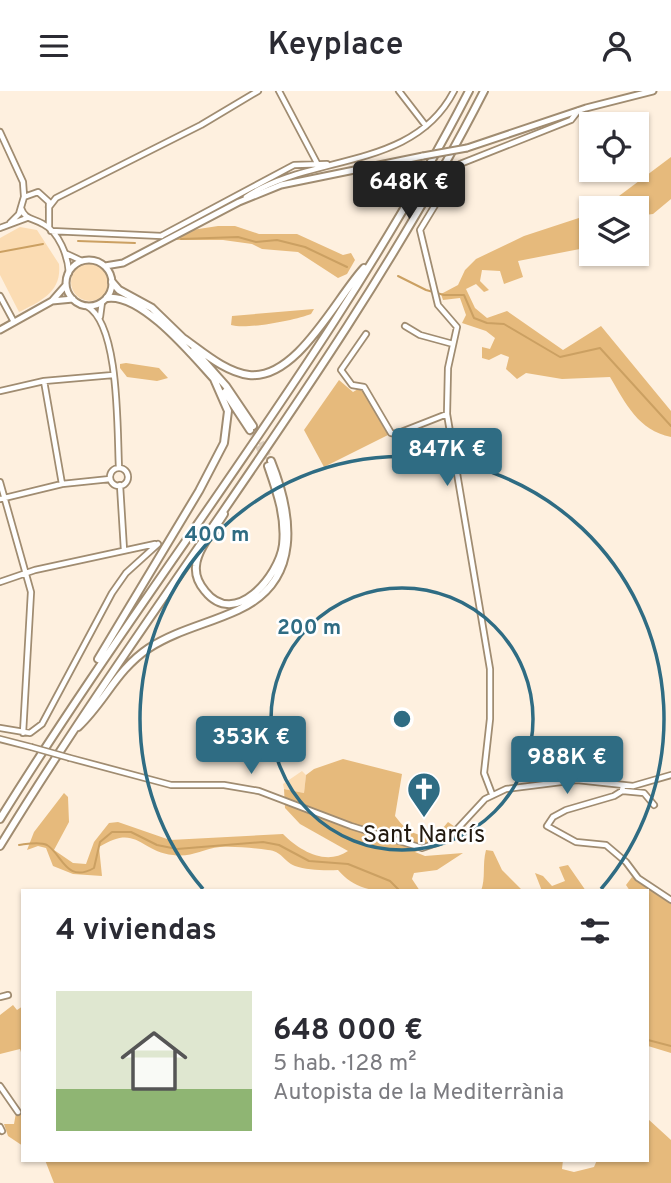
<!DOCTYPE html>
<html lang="es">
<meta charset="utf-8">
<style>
:root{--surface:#fff;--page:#f2f2f3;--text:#2b2b33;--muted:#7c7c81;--accent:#2f6c83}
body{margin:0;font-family:Overpass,sans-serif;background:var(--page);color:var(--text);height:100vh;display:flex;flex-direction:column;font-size:26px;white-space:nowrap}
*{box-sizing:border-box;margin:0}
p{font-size:23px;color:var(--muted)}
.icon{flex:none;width:38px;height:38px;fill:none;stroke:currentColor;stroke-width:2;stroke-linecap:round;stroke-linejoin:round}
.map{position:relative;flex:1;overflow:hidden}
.sheet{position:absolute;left:21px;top:798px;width:628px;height:273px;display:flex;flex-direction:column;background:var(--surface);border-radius:0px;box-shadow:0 2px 5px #0004}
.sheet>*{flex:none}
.fabs{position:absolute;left:579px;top:21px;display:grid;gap:14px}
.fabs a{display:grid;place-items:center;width:70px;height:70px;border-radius:0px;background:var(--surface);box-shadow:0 2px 5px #0004;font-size:35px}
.price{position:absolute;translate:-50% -60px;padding:0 16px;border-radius:7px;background:var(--accent);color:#fff;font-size:23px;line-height:46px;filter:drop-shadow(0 2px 4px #0008)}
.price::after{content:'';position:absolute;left:50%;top:42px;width:21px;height:16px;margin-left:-10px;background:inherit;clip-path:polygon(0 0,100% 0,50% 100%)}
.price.current{background:#222;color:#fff}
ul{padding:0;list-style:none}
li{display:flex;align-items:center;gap:21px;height:175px;padding:0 35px}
li span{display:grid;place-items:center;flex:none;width:196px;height:140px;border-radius:0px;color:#555}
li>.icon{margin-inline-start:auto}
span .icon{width:84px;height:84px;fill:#fffc;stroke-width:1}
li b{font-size:30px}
h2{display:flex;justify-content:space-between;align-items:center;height:84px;padding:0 35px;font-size:30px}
header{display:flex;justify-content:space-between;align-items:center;height:91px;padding:0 35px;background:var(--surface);font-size:32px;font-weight:600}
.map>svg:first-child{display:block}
</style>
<header><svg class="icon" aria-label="menu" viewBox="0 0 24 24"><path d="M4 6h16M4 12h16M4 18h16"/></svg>Keyplace<svg class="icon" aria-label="person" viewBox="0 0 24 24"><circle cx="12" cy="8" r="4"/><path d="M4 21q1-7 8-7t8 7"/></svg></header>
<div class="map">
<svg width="671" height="1092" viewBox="0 0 671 1092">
<rect width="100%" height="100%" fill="#fef0df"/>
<!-- green -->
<path fill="#fbdcb3" d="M20,136L37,139L59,173C62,201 41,210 19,221L0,184V147Z
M71 191a19 19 0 1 1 38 0a19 19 0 1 1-38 0Z
M302,680L306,684L304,702L284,698L283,693Z"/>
<!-- forest -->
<path fill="#e6ba7c" d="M671,66V108L653,123L637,125V117H603Z
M591,123V151L585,157L518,170L523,186L504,193L500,180L482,179L480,190L489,199L484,201L476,193L466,198L475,217L487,227L507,220L563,259L601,235L671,320V346C638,339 626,313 610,286L562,288L526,282L517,288L506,278L509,266L501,263L489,269L482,267V256L490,258L495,247L486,240L462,232L466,224L460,207L443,209L441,203L458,194L465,179L476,168L524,145Z
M218,135H235L259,143H297L343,164L351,162L355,169L347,183L338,187L298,161L262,158L252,153L223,149H174L192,139Z
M314,218L311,223C296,229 246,239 231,234L232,225Z
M126,272L159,277L168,287L157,290L127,286L120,277V273Z
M339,289L353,301L358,298L363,300L388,344L324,376L304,339Z
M343,668L402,683L395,725C408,742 416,746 437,744L448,731L458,738L447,751L415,761L425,765L463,762L437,779L414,782L412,788L420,800C388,800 360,805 338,779C326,780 306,779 295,775C283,770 282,760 268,759C254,757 234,755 220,756C202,758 191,767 173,764C139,760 137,732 99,756L102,785L73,783L53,775L46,757L38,755L27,759L34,741L64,702L68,706L69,731L54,759L73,772L86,773L94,751L109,732L118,731L170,749L283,743C300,760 326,775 348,760L300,733L285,717L284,698L304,702L306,684L314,678Z
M486,759L493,760L502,779L523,800H481C486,787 482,774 486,759Z
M568,774L586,800H542L535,782L543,785L552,795L565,790L559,776Z
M632,786L671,813V962L648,955V800H630L626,794Z
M13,914L17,919L23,915V968L20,958L0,963V924Z
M17,1016L23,1026V1055L8,1045L4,1033H14Z
M648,1028L671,1049V1092H54L45,1069H563L562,1078L574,1081L594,1076L597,1069H648Z"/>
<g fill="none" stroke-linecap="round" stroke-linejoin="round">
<!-- stream -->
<path stroke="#cba062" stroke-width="2" d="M181,148L238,146L256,151L277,149L305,156L347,176
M78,150L135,152
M0,161L43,153
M398,185L426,199L444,204H464L474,227L487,232L504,233L560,266L600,257L671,335
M19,754C27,753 39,750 47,754C62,763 66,793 94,777L100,751L112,741H131L157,754L177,758L263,751L279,754L309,770L348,773L390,790L400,800
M648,949L671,955"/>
<!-- highway-tunnel -->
<path stroke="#ddd0c0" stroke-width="6" stroke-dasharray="6 3" stroke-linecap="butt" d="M253,335L271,370
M250,339L268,375"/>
<!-- minor casing -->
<g stroke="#a08c71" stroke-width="8">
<path id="minor" d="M279,0L317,72
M399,0L426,35
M0,41L23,91L24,105
M246,106C312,62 413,80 454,0
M49,116L56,107L201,34L258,0
M21,117C25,129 33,127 43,133C59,141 68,165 69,182
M10,132L19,123L24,106L38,101L49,111V137
M0,137L27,127
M51,140L162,145
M161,145L294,74L327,73
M67,163L82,170
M0,205L14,231
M87,215C120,234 117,340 119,377
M100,226L102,211
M405,235L420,244L453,253
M366,243L341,279L352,294L364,296L391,342L396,343L447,323
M44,290L62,393
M0,300L44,290L113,284
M110 386a9 9 0 1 1 18 0a9 9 0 1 1-18 0Z
M0,391L31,501L23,642
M120,394L124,459
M0,408L62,393L110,388
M0,491L35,479L155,453
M0,637L30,642L42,633L112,502L126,482L158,453
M0,648L31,656
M70,667L171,694H224L259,700L351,735L422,757L448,748L485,708L506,698L577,689L633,695L671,684
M623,695L622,700L614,705L566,719L553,726L547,735L576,751L606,754L626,771L638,787L671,809
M623,700L644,702L654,714
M492,703L484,682L490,628V578L447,323L448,277L457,236L438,214L420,139L460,73L571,29L578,20
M0,906L8,904
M0,995L18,1021
M0,1036L2,1040"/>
</g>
<!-- major casing -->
<g stroke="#a08c71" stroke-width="9">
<path id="major" d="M467,57L586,17L653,0
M66 192a23 23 0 1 1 46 0a23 23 0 1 1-46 0Z
M105,175L123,172L239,111L281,94L423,65
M52,210L73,208
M0,239L52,210L66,194"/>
</g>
<!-- highway casing -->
<g stroke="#a08c71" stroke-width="10">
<path id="highway" d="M112,191L119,199L152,217L184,248
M107,207C142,202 193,265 216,290
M183,247C203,261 225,281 249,284C297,289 336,207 364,177
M194,259L226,295L253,335
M225,301L250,339
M224,423C215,438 197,458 196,475C195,485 199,493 205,500C235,538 279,485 283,454C286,426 277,401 268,375
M98,568L199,400L224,352L228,320L214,288
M78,636C105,611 116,579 149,557C177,539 208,533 238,519C302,490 293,425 271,370
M0,728C152,483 337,257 469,0
M0,755C156,500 348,267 484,0"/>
</g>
<!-- minor -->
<use href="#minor" stroke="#fff" stroke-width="4.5"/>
<!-- major -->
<use href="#major" stroke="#fff" stroke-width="5"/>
<!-- highway -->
<use href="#highway" stroke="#fff" stroke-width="6"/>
<!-- minor-bridge casing -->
<g stroke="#a08c71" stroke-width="8" stroke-linecap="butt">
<path id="minor-bridge" d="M31,656L70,667"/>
</g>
<!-- major-bridge casing -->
<g stroke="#a08c71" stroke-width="9" stroke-linecap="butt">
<path id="major-bridge" d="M423,65L467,57"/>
</g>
<!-- minor-bridge -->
<use href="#minor-bridge" stroke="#fff" stroke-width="4.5"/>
<!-- major-bridge -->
<use href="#major-bridge" stroke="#fff" stroke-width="5"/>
</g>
<!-- distance rings -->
<g fill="none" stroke="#2f6c83" stroke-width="3.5">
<circle cx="402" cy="628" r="131"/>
<path d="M203 798A262 262 0 1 1 601 798"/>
</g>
<!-- icons -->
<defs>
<g id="church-pin" transform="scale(1.75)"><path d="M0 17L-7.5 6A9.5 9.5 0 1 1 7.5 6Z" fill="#2f6c83" stroke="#fff"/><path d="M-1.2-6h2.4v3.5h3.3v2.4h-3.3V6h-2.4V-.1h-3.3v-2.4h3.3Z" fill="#fff"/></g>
</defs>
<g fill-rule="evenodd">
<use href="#church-pin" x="424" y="698"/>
</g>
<g text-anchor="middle" stroke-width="5" stroke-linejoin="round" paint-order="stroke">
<!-- poi labels -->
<g font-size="24" fill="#221a10" stroke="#fff">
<text x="424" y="751">Sant Narcís</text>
</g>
</g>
<circle cx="402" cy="628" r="10" fill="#2f6c83" stroke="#fff" stroke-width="3.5"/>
<g font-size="21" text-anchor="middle" font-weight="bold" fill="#2f6c83" stroke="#fff" stroke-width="5" stroke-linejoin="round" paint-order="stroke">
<text x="217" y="450">400 m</text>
<text x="309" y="543">200 m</text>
</g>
</svg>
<div class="fabs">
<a><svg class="icon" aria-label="locate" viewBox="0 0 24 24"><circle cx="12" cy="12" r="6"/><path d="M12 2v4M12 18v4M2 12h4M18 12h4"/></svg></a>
<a><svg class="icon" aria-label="layers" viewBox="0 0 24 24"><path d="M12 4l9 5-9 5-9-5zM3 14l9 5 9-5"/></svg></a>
</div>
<b class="price current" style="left:409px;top:130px">648K €</b>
<b class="price" style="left:447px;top:397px">847K €</b>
<b class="price" style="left:251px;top:685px">353K €</b>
<b class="price" style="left:567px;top:705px">988K €</b>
<section class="sheet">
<h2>4 viviendas<svg class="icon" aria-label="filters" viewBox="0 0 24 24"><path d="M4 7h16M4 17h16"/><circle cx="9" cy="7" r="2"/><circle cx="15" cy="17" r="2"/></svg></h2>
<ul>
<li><span style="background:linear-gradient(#dfe7d0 70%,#8fb573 0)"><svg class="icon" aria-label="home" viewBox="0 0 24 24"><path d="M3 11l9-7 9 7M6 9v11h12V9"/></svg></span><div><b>648 000 €</b><p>5 hab. · 128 m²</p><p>Autopista de la Mediterrània</p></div></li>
</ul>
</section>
</div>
